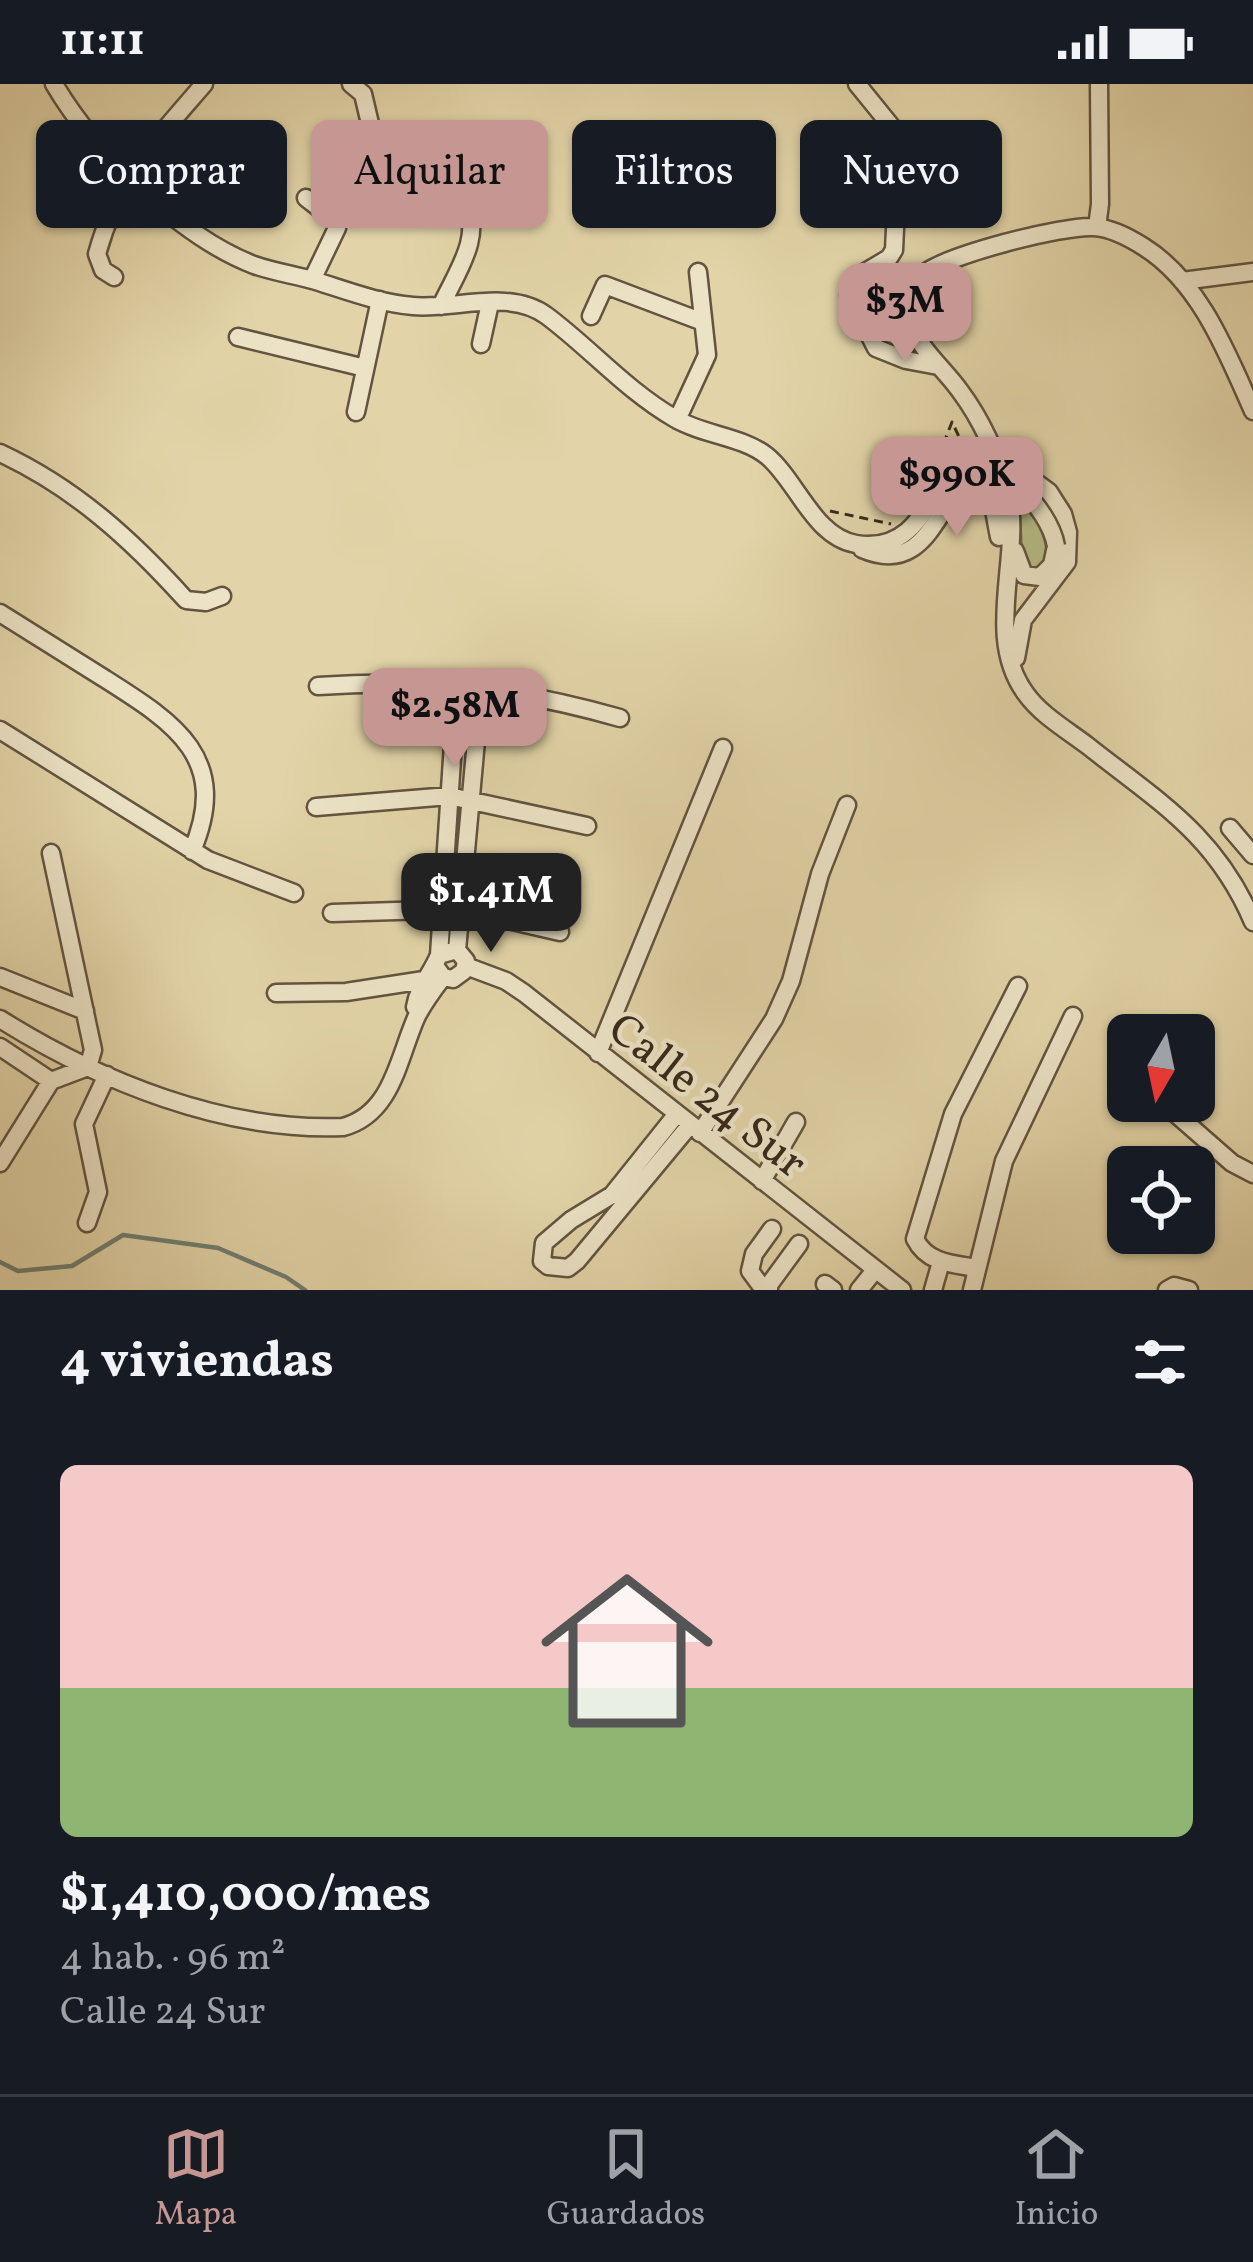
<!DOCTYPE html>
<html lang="es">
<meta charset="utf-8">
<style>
:root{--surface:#171b24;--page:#20242c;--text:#f1f3f6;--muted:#9ea1a6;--line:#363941;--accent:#c59692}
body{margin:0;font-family:Vollkorn,serif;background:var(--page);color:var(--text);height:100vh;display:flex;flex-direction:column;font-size:45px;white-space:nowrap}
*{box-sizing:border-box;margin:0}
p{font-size:39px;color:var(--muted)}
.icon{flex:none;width:66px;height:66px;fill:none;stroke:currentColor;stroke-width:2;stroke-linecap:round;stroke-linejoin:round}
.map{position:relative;height:1206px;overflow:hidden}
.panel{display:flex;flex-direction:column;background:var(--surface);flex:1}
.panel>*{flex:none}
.banner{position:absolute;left:36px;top:36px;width:1182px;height:108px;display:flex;gap:24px}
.needle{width:78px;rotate:189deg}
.fabs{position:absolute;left:1107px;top:930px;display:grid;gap:24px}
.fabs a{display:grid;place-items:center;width:108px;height:108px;border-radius:18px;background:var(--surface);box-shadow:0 3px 9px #0004;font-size:60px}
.price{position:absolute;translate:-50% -102px;padding:0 27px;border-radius:24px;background:var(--accent);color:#111;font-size:39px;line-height:78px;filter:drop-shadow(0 3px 6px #0008)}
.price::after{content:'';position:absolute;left:50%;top:72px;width:36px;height:27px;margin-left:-18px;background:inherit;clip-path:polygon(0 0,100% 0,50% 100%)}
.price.on{background:#222;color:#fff}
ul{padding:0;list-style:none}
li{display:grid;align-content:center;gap:24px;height:636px;padding:0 60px}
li+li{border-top:3px solid var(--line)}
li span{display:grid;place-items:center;height:372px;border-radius:18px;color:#555}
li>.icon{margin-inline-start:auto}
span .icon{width:216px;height:216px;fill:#fffc;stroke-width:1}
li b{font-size:51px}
h2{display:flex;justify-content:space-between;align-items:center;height:144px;padding:0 60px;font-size:51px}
.chip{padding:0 42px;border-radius:18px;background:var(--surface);box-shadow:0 3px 9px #0004;font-size:42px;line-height:108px}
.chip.on{background:var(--accent);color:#111}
.status{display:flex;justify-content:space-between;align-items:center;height:84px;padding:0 60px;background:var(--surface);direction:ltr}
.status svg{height:33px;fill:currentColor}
.menu{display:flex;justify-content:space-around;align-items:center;height:168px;border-top:3px solid var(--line);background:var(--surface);font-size:33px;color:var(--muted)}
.menu a{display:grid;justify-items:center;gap:6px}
.menu .on{color:var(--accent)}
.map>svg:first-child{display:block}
</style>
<div class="status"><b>11:11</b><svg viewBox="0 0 49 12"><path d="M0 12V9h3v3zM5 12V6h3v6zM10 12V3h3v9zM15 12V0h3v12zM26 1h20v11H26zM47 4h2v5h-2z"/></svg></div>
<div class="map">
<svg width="1253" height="1206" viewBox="0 0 1253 1206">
<rect width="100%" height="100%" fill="#e2d4a8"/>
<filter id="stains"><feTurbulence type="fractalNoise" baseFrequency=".00167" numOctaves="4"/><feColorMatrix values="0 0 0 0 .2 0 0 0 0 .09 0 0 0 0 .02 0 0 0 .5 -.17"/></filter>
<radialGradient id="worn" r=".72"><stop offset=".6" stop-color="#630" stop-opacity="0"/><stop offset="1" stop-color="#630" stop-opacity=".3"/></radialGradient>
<!-- green -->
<path fill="#b6bc86" stroke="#777252" stroke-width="3" d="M1019,417C1039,430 1046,452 1048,475L1036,486L1026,484L1022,475Z"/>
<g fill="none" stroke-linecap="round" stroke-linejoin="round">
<!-- stream -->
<path stroke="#707f71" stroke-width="4.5" d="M0,1178L18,1187L72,1182L123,1151L218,1164L286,1193L305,1206"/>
<!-- minor casing -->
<g stroke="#625440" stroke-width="21">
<path id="minor" d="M54,0C94,68 179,152 254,181C274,188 295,191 316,197C348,207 379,219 413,222C454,226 510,204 547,232C591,265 626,306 674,334C702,351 742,352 767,372C797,397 814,453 856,460C900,467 921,438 937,403
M351,0L363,10L376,65L465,117C484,152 456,189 441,222
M857,0L896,48L899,60L894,166L889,174L852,196L849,211L876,264L906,276L938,282
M306,114L333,135L337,144L312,196
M1097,143L1100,120L1099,0
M114,193L103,186L97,170C118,94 154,58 204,0
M1182,197L1253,188
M591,232L605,201L703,238
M238,253L365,284
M481,260L490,219
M1253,327C1227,269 1200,198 1144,163C1130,154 1110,144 1094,143C1063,141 942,172 921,192C908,204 905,217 909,233C916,263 943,283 960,307C981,335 998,372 1007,405C1024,470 982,551 1026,610C1041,631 1067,646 1088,662C1159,718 1216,751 1253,838
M356,328L380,216
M677,336L707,271L698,188
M994,367L1049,408L1063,430L1068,448L1067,478L1023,536L1016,574
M0,369C75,404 131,455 186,516L206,518L222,512
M862,465C948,502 938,358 993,421L999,453
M1015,467L1024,491L1040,493L1052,481L1056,462
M0,529C34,550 68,572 102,593C173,638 232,673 192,767
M318,602C427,594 515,604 620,634
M0,646L208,776L294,809
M316,723L449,712L587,742
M1230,744L1253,771
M332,829L460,825L560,848
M457,866L481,602
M439,871L457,600
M466,882L506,897L524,909L902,1206
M0,893L85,927
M276,909L346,908L424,896
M415,923C418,903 432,889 439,871L457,866L466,877L464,887L453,895L443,893L436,883
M0,935C99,997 224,1048 343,1043C392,1030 398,975 416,934C423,919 433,906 443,893
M0,963L51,997
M598,969L723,664
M1176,1030L1232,1079L1253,1090
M676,1031L612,1111L571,1136L544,1159L542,1177L548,1182L568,1184L577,1177L690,1041
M700,1049L774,935L791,897L820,790L847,721
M0,1079L51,997L88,983L93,966L51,769
M762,1097L796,1038
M87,1139L98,1108L84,1040L107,991
M977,1184C952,1180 927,1179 915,1155L953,1030L1018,902
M825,1200L833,1206
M764,1206L750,1187L754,1170L772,1145
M769,1206V1201L799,1160
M859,1206L875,1186
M933,1206L941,1178
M972,1206L1004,1077L1073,932
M1167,1206L1174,1202L1189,1206"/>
</g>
<!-- path -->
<path stroke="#38291d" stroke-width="3" stroke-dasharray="9 6" stroke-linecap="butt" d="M938,374L952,338L961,357L971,355
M830,427L891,440"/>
<!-- minor -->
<use href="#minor" stroke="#ece3c6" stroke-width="16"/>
<!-- minor-bridge casing -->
<g stroke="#625440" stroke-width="21" stroke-linecap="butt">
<path id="minor-bridge" d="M937,403L953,381C994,368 1049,422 1056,462"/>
</g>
<!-- minor-bridge -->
<use href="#minor-bridge" stroke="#ece3c6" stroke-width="16"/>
</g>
<g text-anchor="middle" stroke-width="9" stroke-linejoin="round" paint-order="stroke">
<!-- street labels -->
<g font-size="45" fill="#38291d" stroke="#ece3c6">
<text transform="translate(709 1010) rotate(38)" y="16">Calle 24 Sur</text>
</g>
</g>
<rect width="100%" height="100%" filter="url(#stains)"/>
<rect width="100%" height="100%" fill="url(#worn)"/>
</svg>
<div class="fabs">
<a><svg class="needle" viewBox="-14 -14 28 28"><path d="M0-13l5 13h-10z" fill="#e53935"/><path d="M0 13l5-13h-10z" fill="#9ea1a6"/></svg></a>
<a><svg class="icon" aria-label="locate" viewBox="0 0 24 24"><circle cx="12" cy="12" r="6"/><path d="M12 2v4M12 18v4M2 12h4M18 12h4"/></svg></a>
</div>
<b class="price" style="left:905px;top:281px">$3M</b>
<b class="price" style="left:957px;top:455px">$990K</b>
<b class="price" style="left:455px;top:686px">$2.58M</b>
<b class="price on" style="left:491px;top:871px">$1.41M</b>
<div class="banner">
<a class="chip">Comprar</a>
<a class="chip on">Alquilar</a>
<a class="chip">Filtros</a>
<a class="chip">Nuevo</a>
</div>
</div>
<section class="panel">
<h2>4 viviendas<svg class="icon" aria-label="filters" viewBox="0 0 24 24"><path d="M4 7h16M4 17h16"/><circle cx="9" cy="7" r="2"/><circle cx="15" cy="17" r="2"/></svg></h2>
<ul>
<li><span style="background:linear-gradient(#f6c9c9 60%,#8fb573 0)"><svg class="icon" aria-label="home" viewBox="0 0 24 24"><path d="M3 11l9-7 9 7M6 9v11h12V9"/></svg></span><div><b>$1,410,000/mes</b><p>4 hab. · 96 m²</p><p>Calle 24 Sur</p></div></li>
</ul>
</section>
<nav class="menu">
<a class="on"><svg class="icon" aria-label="map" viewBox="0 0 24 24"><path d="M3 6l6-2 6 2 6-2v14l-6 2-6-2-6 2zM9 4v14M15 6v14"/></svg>Mapa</a>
<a><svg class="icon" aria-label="saved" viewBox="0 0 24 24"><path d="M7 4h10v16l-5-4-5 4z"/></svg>Guardados</a>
<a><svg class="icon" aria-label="home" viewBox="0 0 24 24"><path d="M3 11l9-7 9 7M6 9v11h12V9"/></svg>Inicio</a>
</nav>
